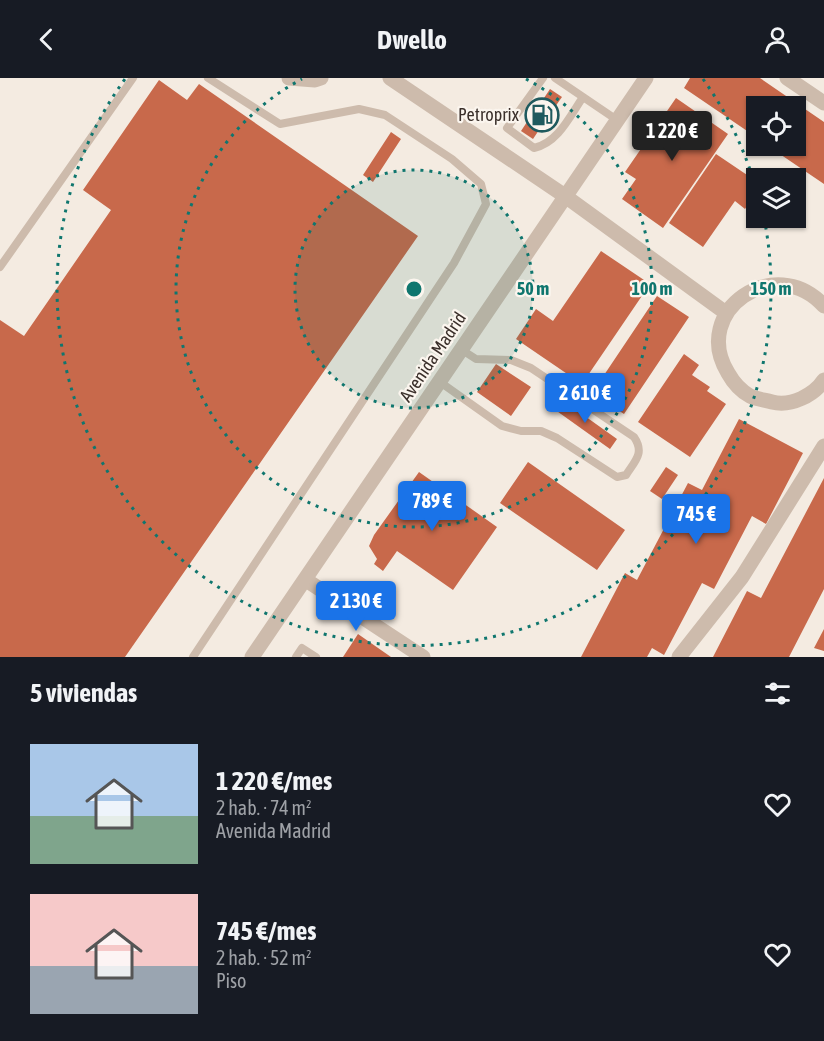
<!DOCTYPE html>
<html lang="es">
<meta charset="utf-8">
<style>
:root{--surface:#171b24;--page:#20242c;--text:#f1f3f6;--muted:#9ea1a6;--accent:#1a73e8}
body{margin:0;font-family:"Asap Condensed",sans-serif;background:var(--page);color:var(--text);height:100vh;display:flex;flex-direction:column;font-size:22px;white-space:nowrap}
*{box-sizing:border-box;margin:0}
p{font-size:20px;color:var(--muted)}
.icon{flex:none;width:33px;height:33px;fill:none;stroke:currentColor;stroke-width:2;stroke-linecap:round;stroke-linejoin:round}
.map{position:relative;height:579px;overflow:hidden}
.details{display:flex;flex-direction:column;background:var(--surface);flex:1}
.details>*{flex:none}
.buttons{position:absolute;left:746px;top:18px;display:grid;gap:12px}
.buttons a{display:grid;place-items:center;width:60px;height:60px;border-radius:0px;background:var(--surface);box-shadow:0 2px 4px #0004;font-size:30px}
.price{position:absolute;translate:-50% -51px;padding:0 14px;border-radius:6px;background:var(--accent);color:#fff;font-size:20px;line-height:39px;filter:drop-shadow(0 2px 3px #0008)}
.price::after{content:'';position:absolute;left:50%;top:36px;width:18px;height:14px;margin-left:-9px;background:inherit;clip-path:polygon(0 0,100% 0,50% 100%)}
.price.active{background:#222;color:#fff}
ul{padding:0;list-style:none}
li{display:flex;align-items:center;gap:18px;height:150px;padding:0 30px}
li span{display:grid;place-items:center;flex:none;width:168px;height:120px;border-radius:0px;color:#555}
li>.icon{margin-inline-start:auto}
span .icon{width:72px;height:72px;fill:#fffc;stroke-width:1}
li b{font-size:26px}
h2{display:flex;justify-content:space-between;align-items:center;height:72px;padding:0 30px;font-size:26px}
header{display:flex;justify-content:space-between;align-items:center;height:78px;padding:0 30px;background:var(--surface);font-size:27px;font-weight:700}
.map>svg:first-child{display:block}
</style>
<header><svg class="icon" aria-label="back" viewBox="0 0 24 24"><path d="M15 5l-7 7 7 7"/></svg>Dwello<svg class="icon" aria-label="person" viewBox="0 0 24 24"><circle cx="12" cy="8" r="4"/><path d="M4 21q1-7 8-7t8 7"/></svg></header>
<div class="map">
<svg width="824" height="579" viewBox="0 0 824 579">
<rect width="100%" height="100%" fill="#f4ebe1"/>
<!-- building -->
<path fill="#c8694b" d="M690,0H760L824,44V106L768,68H795V28H756V59L684,10Z
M159,2L187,22L199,6L418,158L125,579H0V242L24,258L111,132L83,112Z
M550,11L562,19L543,46L532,38Z
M676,20L728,56L663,150L622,121L636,101L625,94Z
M529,41L541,49L533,61L521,53Z
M391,54L401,61L373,104L363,97Z
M716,76L756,103V115L745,131L735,123L703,169L669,145Z
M601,173L650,206L582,306L516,261L536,231L553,243Z
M657,218L689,239L624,336L592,315Z
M684,276L699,287L692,297L710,309L707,313L726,326L690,379L638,344Z
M496,286L531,309L511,338L477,314Z
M561,321L617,361L610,371L554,331Z
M739,341L803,375L766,446L752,438L714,511L702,505L664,577L652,570L647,579H581L625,495L637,502L688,405L702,412Z
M528,384L625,452L597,492L500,425Z
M666,389L678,397L662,421L650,413Z
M419,394L497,449L453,512L397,473L383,493L374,486L377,481L369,468L374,457Z
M824,400V511L789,579H713L747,513L761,520Z
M824,551V573L814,570Z
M358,556L391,579H343Z"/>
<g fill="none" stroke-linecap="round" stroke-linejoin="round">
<!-- lane -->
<path stroke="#cdbbac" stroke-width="8" d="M543,0L507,50L534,70C558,65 570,38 583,19
M555,0L617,42
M0,189L133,0
M440,304L502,348L521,353H541L557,360L617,399L626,397C635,383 645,375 634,359L531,290L511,282L476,281L462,272
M193,579L454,185L486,126L481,106L452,81L385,37L359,31L280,46L208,0
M296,579L302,570L316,579"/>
<!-- street -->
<path stroke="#cdbbac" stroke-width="15" d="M289,0L315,2L321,0
M390,0L565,118L726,235
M787,0L824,25
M824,228C775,174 690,233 728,295C733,304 741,313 750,318C756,321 765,322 772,324C791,329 814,317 824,302
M306,502L423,579
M252,579L646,0
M679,579L742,499L824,368"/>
</g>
<!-- distance rings -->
<circle cx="414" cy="211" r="119" fill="#0f766e" fill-opacity=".12"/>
<g fill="none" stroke="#0f766e" stroke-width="3" stroke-dasharray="3 6">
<circle cx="414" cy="211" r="119"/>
<path d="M526 1A238 238 0 1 1 302 1"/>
<path d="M703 1A357 357 0 0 1 755 107M764 140A357 357 0 1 1 125 1"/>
</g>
<!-- icons -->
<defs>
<g id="fuel-ring" transform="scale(1.725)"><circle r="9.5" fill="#fbf5ee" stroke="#1f5a5e" stroke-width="1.5"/><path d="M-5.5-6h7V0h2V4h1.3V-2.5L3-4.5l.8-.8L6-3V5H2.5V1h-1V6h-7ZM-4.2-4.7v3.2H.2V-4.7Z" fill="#1f5a5e"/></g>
</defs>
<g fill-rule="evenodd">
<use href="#fuel-ring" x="542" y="37"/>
</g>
<g text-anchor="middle" stroke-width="4.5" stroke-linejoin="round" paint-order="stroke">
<!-- poi labels -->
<g font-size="18" fill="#3b302b" stroke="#fbf5ee" text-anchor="end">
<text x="519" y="43">Petroprix</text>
</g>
<!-- street labels -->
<g font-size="18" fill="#3b302b" stroke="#fbf5ee">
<text transform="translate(433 279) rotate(-56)" y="6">Avenida Madrid</text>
</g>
</g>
<circle cx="414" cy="211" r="9" fill="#0f766e" stroke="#fbf5ee" stroke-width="3"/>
<g font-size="18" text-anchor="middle" font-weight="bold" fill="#0f766e" stroke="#fbf5ee" stroke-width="4.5" stroke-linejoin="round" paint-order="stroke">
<text x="533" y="217">50 m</text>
<text x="652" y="217">100 m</text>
<text x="771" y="217">150 m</text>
</g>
</svg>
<div class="buttons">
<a><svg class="icon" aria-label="locate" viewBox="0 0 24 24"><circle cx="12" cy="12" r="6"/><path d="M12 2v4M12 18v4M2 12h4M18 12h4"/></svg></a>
<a><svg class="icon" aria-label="layers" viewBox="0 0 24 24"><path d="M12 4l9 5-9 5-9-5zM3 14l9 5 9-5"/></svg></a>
</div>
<b class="price active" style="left:672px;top:84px">1 220 €</b>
<b class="price" style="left:585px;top:346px">2 610 €</b>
<b class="price" style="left:432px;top:454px">789 €</b>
<b class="price" style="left:696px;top:467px">745 €</b>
<b class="price" style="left:356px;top:554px">2 130 €</b>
</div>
<section class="details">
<h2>5 viviendas<svg class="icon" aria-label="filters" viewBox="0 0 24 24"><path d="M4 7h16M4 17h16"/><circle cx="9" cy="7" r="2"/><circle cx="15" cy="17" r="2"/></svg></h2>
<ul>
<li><span style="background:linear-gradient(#a9c7e8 60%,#7fa58c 0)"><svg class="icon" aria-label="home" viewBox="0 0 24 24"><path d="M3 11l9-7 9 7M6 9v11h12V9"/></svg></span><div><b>1 220 €/mes</b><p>2 hab. · 74 m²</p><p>Avenida Madrid</p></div><svg class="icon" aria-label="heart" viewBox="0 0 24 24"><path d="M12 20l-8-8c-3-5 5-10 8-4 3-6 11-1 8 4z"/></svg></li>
<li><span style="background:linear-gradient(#f6c9c9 60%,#9aa5b1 0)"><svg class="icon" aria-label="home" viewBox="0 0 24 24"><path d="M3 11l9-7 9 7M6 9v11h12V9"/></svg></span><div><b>745 €/mes</b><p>2 hab. · 52 m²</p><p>Piso</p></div><svg class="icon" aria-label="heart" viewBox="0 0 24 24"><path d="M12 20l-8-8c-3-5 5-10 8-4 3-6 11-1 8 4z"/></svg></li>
</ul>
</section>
